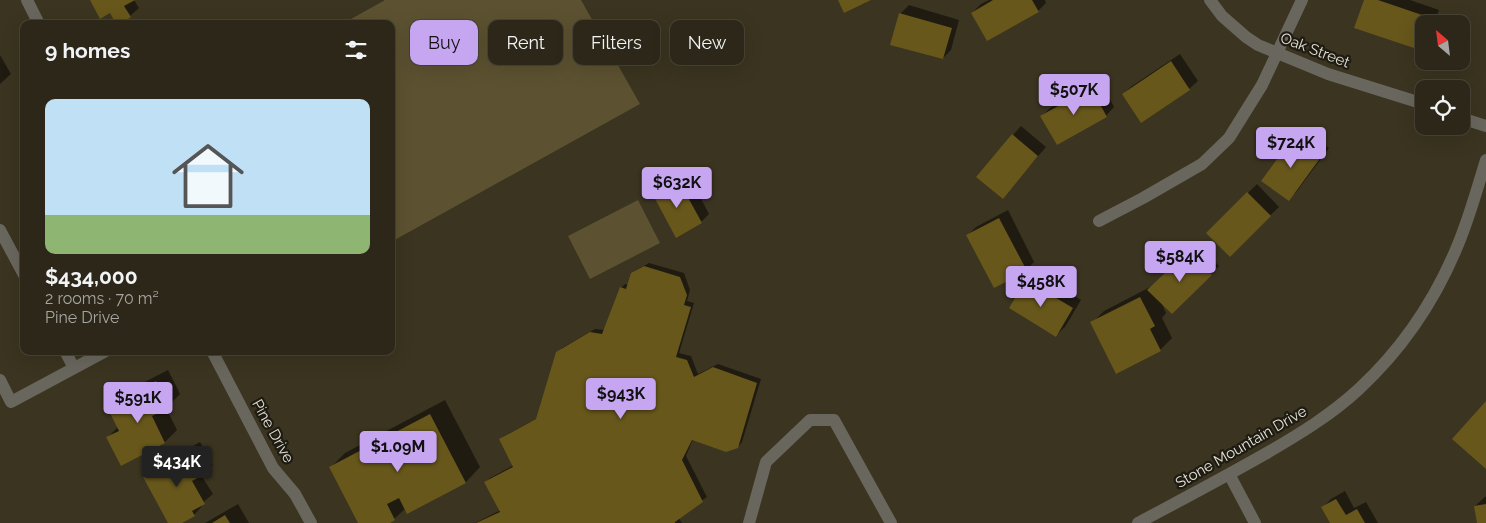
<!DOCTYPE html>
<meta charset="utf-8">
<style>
:root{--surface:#2c2718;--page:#383325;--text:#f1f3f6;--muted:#a6a5a2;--line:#484437;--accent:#c6a6f0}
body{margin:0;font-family:Raleway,sans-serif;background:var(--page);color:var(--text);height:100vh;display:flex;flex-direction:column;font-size:19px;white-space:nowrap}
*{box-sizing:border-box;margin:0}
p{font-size:16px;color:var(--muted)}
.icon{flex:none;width:28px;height:28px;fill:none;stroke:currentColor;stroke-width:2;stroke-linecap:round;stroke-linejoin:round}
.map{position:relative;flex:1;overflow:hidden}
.panel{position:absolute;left:20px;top:20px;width:375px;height:335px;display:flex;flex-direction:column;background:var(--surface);border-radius:10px;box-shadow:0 5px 20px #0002,0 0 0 1px var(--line)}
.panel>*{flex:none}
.guide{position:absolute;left:410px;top:20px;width:475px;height:45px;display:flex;gap:10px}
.needle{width:32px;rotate:332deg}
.controls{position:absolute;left:1415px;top:15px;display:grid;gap:10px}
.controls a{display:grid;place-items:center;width:55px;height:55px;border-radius:10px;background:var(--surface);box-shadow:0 5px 20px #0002,0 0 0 1px var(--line);font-size:25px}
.price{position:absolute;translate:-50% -42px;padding:0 11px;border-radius:5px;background:var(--accent);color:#111;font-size:16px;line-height:32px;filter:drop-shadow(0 1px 2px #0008)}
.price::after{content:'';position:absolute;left:50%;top:30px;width:15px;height:11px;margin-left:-8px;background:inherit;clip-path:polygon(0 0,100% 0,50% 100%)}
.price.active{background:#222;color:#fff}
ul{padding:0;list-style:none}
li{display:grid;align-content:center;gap:10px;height:265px;padding:0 25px}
li span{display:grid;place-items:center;height:155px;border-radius:10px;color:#555}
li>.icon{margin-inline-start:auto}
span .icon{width:90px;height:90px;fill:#fffc;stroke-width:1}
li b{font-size:21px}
h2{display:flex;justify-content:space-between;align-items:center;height:60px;padding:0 25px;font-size:21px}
.pill{padding:0 18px;border-radius:10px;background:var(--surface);box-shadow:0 5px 20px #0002,0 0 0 1px var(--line);font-size:18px;line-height:45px}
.pill.active{background:var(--accent);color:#111}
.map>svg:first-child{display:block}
</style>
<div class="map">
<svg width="1486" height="523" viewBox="0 0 1486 523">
<rect width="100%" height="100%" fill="#3a3420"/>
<!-- green -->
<path fill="#5c5231" d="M385,0H581L640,104L391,242V24H342Z
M638,200L660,243L590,279L568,236Z"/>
<!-- shadow -->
<path fill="#0007" d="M91,0H134L139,8L130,16L111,11Z
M989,0H1045L1046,3L1038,11L972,13L981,4Z
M1365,0H1410L1439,10L1434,24H1424V44L1420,49Z
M909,5L959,20L951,50L943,58L900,14Z
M1180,54L1198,81L1189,89L1123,94L1132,86Z
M0,55L11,74L0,84Z
M1100,80L1114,107L1106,116H1042L1050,108Z
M1021,126L1046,147L1011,188L1013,135Z
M1302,129L1329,148L1297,191L1289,199L1263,180L1294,138Z
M688,174L709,214L701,222L654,195L663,187Z
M1257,184L1279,207L1230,255L1207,233Z
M1008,210L1034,262L1026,270L968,235L976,227Z
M1197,243L1219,266L1172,313L1161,302L1166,313L1162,318L1172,338L1160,350L1092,323L1104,311L1152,286Z
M649,263L684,273L690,290L687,301L694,303L679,353L691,356L698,374L718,364L761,379L742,442L738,447L693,439L686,456L707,497L678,517L682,523H475L501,510L486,482L490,478L514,465L500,440L504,436L538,418L558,353L562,348L595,329L605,330L621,288L625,284L629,285L632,274L636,270Z
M1036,272L1081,300L1065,327L1056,335L1011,308L1027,281Z
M168,370L180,394L166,408L177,430L165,442L121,464L107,438L118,427L112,413L126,400L125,398L137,386Z
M445,400L480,467L466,482L408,512L406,508L394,519L387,523H359L330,468L345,453Z
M200,442L213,465L201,475L213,494L201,504L202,506L194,515L180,523H170L144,477L153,469Z
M1345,491L1354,508L1366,502L1378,523H1329L1331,522L1323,507L1331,499Z
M1486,496V523H1478L1475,506Z
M238,504L249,523H205Z"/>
<!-- building -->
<path fill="#67571b" d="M90,0H135L124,6L131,17L120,24H116L110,13L100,19Z
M838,0H871L844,13Z
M993,0H1032L1039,12L987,41L971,13Z
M1364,0H1378L1431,18L1429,24H1424V39L1420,50L1354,28Z
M899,13L952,28L943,59L890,45Z
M1171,61L1190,90L1141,123L1122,94Z
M1091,88L1107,117L1057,145L1040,116Z
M1012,134L1038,156L1003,199L976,177Z
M1293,137L1321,157L1289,201L1261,181Z
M679,181L702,223L676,238L653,195Z
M1247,192L1271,216L1230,257L1206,233Z
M999,218L1027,271L994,288L966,235Z
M1188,251L1212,275L1172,314L1147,290Z
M644,266L680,277L687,295L684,305L691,307L676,357L687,360L694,377L713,367L757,383L738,448L726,452L692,440L682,460L703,502L675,522V523H476L500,512L484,482L513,467L499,439L536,419L556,352L590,332L602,334L620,287L626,289L631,273Z
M1026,280L1073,308L1056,337L1009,308Z
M1140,297L1155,326L1150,329L1161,351L1116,374L1090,322Z
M156,381L169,408L152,416L165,443L121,466L106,437L119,431L110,413L127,404L123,398Z
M1486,401V469L1452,439Z
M430,414L466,483L407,514L399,498L387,504L395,520L390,523H358L329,467Z
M191,450L205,474L192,481L205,504L192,511L195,516L182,523H168L143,477Z
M1336,499L1346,515L1357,509L1365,523H1330L1321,507Z
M1486,504V523H1477L1474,506Z
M225,515L230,523H212Z"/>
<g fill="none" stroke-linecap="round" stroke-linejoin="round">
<!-- minor -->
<path stroke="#69675d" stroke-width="12" d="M27,0L39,24
M1210,0L1222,16L1246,37L1258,45L1328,74L1424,104
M1461,118L1486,126
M1099,221L1143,198L1202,164L1229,138L1262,85L1302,0
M0,230L24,275
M65,351L74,368
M212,351L273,468L295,494L311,523
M0,380L11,402L106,351
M1229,474L1255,523
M749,523L766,462L810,420H834L891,523
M1138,523C1181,500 1223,478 1265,454C1298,435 1331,415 1359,389C1401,350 1435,300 1457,247C1469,219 1477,189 1486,160"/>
</g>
<g text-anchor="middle" stroke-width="4.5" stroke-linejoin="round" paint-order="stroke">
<!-- street labels -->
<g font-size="15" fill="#e5e1d5" stroke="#1e1b13">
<text transform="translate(1315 50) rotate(21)" y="5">Oak Street</text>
<text transform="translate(273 431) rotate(61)" y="5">Pine Drive</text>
<text transform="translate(1241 447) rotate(-30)" y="5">Stone Mountain Drive</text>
</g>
</g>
</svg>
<div class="controls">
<a><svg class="needle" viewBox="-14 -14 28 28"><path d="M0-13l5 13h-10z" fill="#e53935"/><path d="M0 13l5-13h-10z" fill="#a6a5a2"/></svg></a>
<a><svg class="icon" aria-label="locate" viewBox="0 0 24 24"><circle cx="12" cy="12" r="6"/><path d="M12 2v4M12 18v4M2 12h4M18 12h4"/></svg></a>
</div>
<b class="price" style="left:1074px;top:116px">$507K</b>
<b class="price" style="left:1291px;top:169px">$724K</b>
<b class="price" style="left:677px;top:209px">$632K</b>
<b class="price" style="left:1180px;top:283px">$584K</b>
<b class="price" style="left:1041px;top:308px">$458K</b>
<b class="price" style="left:621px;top:420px">$943K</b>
<b class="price" style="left:138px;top:424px">$591K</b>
<b class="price" style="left:398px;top:473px">$1.09M</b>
<b class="price active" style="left:177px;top:488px">$434K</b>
<div class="guide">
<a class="pill active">Buy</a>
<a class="pill">Rent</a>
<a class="pill">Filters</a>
<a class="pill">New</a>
</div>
<section class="panel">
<h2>9 homes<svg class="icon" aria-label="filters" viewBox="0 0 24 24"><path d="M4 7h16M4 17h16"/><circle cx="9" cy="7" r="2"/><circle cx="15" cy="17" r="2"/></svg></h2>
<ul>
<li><span style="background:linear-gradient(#bfe0f5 75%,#8fb573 0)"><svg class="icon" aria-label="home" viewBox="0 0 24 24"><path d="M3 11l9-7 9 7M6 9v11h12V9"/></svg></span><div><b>$434,000</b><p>2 rooms · 70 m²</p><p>Pine Drive</p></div></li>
</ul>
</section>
</div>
